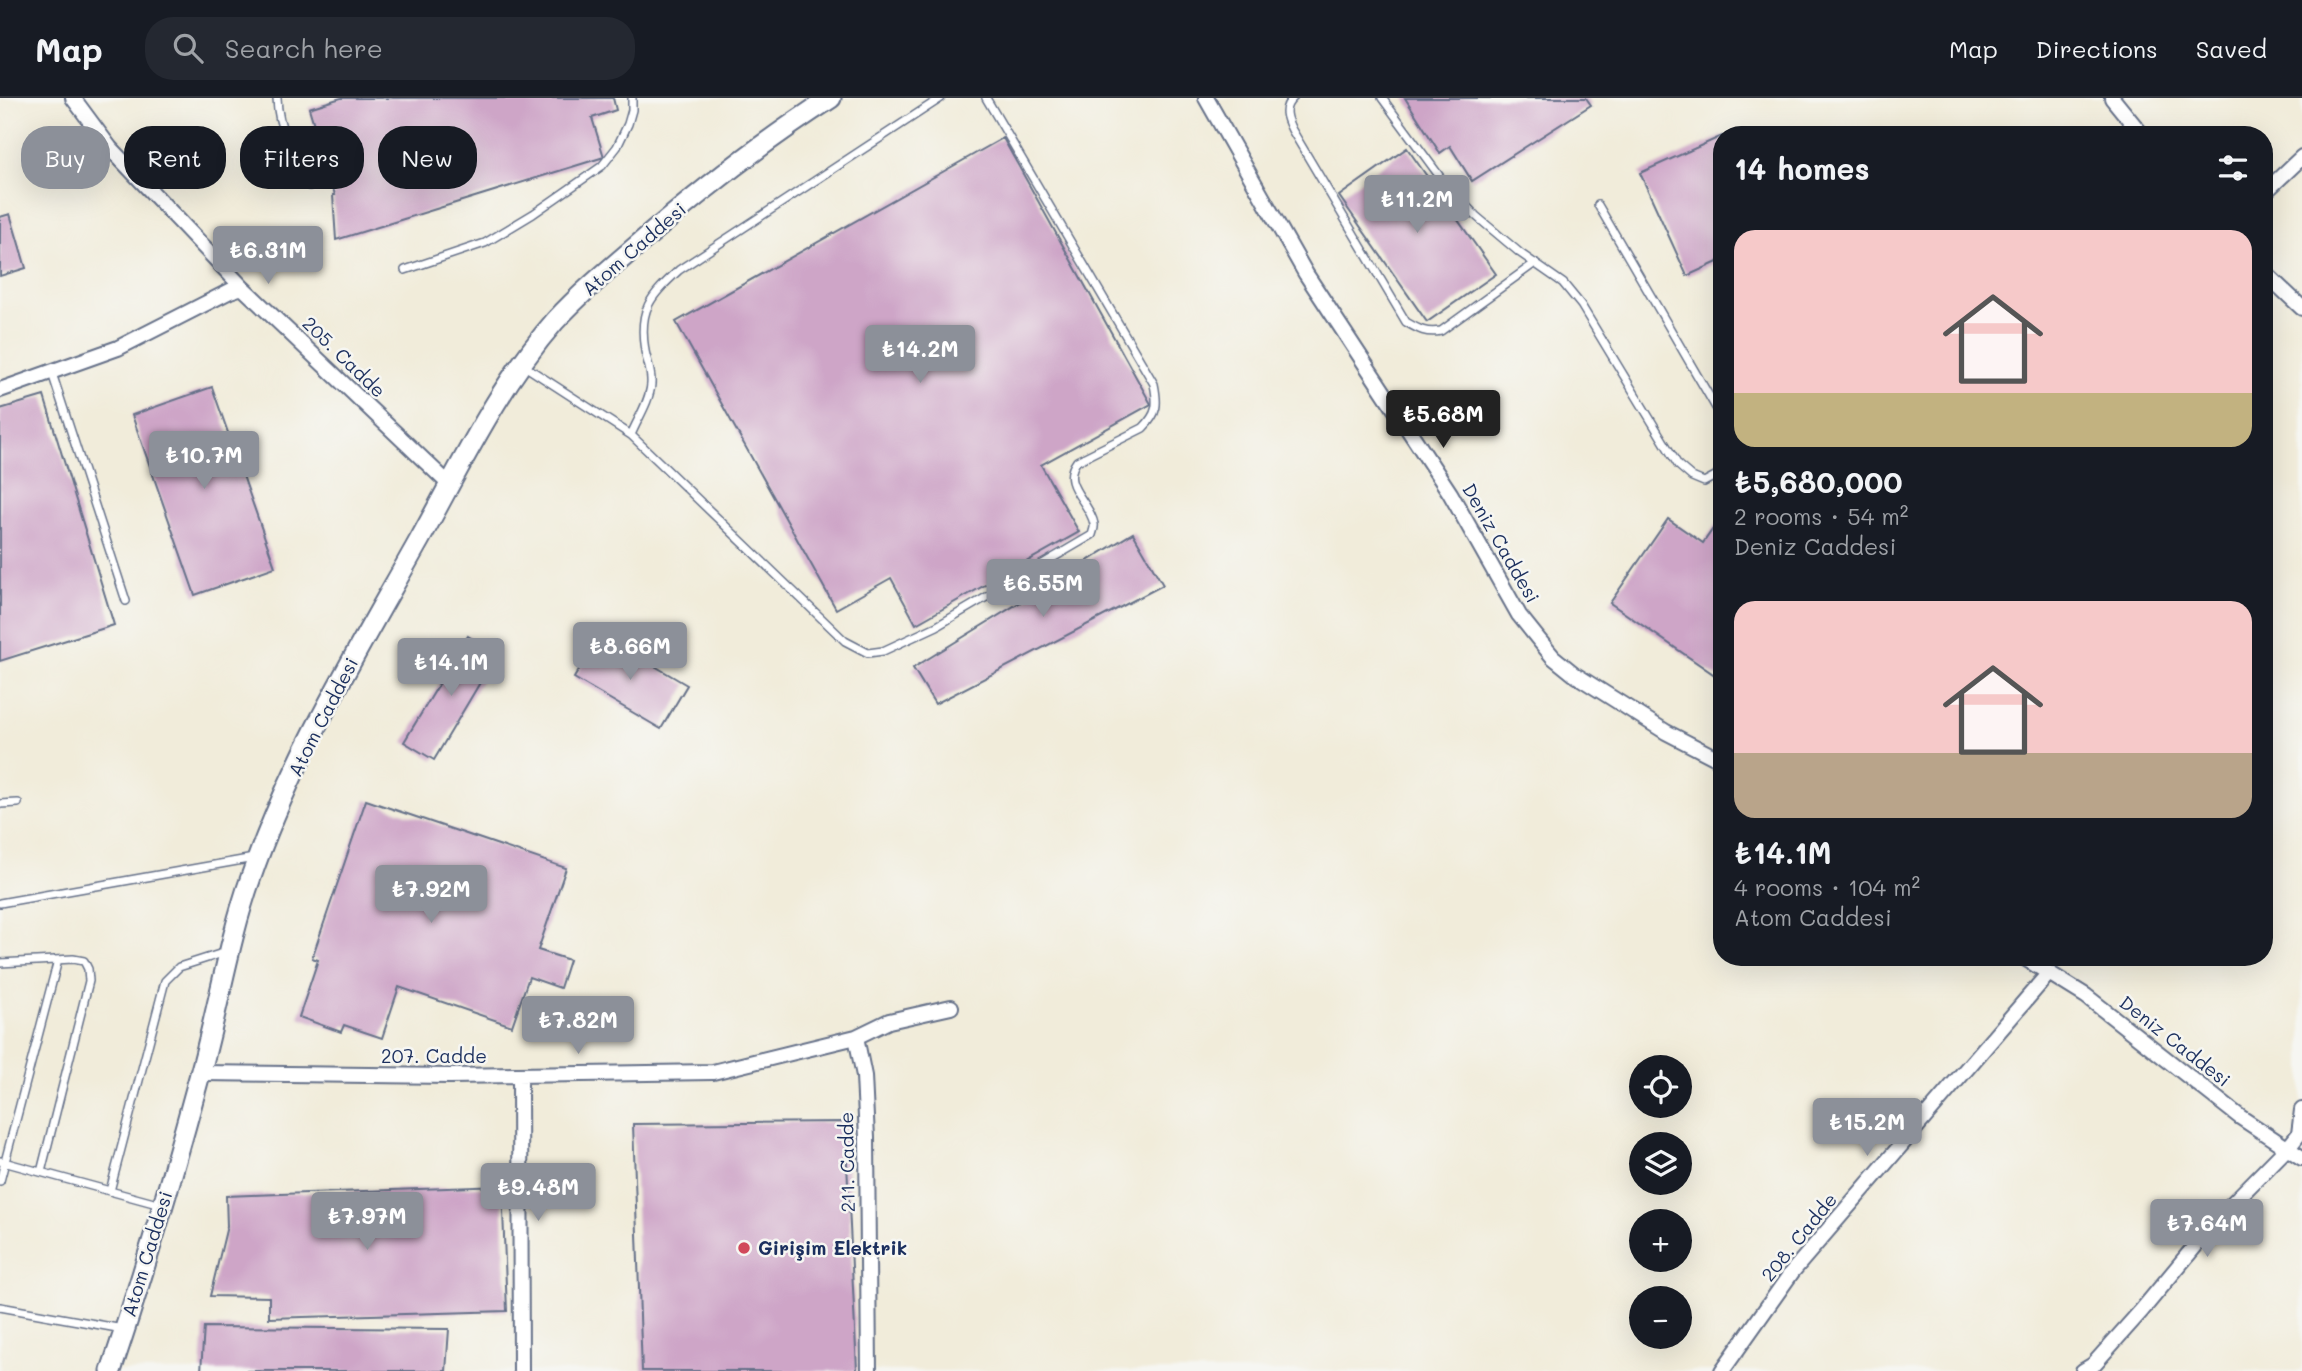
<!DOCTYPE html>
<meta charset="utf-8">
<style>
:root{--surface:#171b24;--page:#242831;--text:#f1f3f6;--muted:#9ea1a6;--line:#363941;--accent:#8c9099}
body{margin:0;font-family:Mali,sans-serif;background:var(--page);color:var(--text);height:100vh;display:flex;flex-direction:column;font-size:26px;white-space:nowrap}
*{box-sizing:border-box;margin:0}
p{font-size:23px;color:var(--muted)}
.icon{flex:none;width:38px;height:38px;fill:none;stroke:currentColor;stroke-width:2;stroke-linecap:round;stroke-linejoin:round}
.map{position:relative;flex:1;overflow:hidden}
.drawer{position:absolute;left:1713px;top:28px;width:560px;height:840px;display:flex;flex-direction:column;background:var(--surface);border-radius:28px;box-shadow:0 7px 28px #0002}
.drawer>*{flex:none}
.top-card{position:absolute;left:21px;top:28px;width:665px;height:63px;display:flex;gap:14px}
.fabs{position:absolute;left:1629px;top:957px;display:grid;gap:14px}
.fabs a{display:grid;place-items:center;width:63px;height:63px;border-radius:50%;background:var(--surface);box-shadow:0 7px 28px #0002;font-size:35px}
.price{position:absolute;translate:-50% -60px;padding:0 16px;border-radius:7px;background:var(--accent);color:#fff;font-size:23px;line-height:46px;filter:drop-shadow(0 2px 4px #0008)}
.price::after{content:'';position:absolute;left:50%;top:42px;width:21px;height:16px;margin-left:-10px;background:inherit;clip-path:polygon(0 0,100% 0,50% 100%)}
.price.selected{background:#222;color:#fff}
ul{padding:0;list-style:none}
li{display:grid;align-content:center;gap:14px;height:371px;padding:0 21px}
li span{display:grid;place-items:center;height:217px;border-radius:21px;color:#555}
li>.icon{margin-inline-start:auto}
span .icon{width:126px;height:126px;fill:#fffc;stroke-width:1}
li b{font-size:30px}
h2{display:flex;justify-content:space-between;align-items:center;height:84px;padding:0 21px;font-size:30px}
.tag{padding:0 24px;border-radius:28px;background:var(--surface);box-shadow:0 7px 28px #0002;font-size:24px;line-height:63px}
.tag.selected{background:var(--accent);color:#fff}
header{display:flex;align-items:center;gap:42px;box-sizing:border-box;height:98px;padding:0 35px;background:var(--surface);border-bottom:2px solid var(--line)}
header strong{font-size:33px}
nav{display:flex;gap:38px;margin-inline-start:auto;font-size:24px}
.search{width:490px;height:63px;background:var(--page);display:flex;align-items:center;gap:18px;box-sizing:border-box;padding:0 24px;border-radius:28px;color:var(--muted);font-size:26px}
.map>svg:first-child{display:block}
</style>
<header>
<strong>Map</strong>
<div class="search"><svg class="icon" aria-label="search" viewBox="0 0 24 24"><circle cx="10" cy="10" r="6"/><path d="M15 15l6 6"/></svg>Search here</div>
<nav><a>Map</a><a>Directions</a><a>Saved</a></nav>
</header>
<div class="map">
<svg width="2302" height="1273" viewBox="0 0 2302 1273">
<rect width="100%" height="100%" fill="#f6f6f2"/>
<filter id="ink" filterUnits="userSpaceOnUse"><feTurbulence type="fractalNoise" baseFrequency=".0143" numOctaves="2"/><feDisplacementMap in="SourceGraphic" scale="14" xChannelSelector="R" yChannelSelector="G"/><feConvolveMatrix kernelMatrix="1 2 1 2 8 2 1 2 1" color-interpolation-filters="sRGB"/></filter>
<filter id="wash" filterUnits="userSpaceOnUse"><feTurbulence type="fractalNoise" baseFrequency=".00686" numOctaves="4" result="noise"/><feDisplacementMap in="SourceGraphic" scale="28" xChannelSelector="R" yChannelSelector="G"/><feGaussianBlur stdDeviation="1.57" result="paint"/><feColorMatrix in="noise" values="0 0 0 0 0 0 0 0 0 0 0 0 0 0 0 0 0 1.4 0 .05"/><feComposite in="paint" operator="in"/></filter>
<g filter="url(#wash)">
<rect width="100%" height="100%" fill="#f1ecda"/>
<g id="blocks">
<!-- building -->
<path fill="#cea5c7" d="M341,0H613L616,12L592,20L604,59L336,142L333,97H335L309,10Z
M1405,0H1586L1591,7L1472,83L1450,48L1440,55Z
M1722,38V162L1687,178L1640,75Z
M1003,40L1151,306L1041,367L1079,434L916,526L891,480L836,511L676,224Z
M1407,50L1496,176L1427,224L1339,98Z
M10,116L26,170L0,178V119Z
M212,289L275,469L195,497L132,317Z
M44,298L114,527L0,563V311Z
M1722,418V582L1610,505L1668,421L1703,445Z
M1133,435L1163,487L935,606L913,570Z
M600,536L687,587L661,631L574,580Z
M468,538L497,556L434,662L404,644Z
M366,702L566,770L538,852L569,862L560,890L529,879L512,928L399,889L382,940L344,927L341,934L299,919L318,862L312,860Z
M845,1024L857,1273H642L633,1026Z
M502,1088L507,1213L269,1220V1199L210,1198L227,1128L226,1098Z
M204,1229L449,1231L446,1273H201Z"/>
</g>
</g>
<g filter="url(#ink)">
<use href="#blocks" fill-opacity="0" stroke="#667189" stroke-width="2"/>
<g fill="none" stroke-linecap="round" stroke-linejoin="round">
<!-- service casing -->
<g stroke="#667189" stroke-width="10">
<path id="service" d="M277,0C278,33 294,60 309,88
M1293,0C1282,10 1286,20 1292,32L1406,224C1418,231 1426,236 1441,233L1535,165
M1382,0L1446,87L1476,118L1520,155L1563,185L1581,207L1678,367L1692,379L1704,384L1717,377L1722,366
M1598,107L1722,320
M405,172L485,145L533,116L602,68L617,49L628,26L632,12V0
M523,267L631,337L845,543L868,555L883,553L937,528L1092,437C1093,433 1095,429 1094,426C1090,403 1059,387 1077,363L1143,330C1158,315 1158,306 1154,286L986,0
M52,275L126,503
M631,337C637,322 650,303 651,286C652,274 647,264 645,253C638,211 650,199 679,172L941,0
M0,706L18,705
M0,805L254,760
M0,865L73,861L84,863L88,871L89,883L41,1074
M0,1063L161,1107
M0,1083L58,862
M110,1093L165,883L179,869L226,854
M0,1209L123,1231"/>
</g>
<!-- minor casing -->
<g stroke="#667189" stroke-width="18">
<path id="minor" d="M73,0L110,50L242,189L450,387
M1206,0L1306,176L1450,395L1519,517L1539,542L1553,559L1574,576L1666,634L1722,663
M2112,0L2142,37
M2264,95L2302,59
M2264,174L2302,210
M0,292L118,250L230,193L242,189
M2023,859L2086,898L2240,1019L2302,1060
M856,939L864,978L867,1040L869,1273
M201,975L450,978L713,974L856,939L889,923L951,909
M520,977L521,1273
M1722,1273L1792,1174L2049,875
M2083,1273L2093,1267L2142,1212L2220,1118L2292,1045L2299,1036L2302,1012"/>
</g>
<!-- tertiary casing -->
<g stroke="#667189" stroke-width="23">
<path id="tertiary" d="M111,1273C144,1175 173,1076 200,976C218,912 229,841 251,779C292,660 359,550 420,441C461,367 499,287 555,223C579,197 606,174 633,151C695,97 761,45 831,0"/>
</g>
<!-- service -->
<use href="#service" stroke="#fff" stroke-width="7"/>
<!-- minor -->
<use href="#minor" stroke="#fff" stroke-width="14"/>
<!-- tertiary -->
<use href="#tertiary" stroke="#fff" stroke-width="19"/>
</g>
</g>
<!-- markers -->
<circle fill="#d1495b" stroke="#f6f6f2" stroke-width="2.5" cx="744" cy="1150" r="7"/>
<g text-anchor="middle" stroke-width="5" stroke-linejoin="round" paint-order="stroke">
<!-- street labels -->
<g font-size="19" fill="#1b2f5e" stroke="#f6f6f2">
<text transform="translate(634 151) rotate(-41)" y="7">Atom Caddesi</text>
<text transform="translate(344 259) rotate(44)" y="7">205. Cadde</text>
<text transform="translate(1501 445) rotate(60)" y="7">Deniz Caddesi</text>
<text transform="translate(323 619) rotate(-63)" y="7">Atom Caddesi</text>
<text transform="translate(2175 943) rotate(38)" y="7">Deniz Caddesi</text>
<text x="434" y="965">207. Cadde</text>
<text transform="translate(847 1064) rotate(-91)" y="7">211. Cadde</text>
<text transform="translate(1799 1139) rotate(-51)" y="7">208. Cadde</text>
<text transform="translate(147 1156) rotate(-73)" y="7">Atom Caddesi</text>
</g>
<!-- poi labels -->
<g font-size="19" font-weight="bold" fill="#1b2f5e" stroke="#f6f6f2" text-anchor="start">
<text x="758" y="1157">Girişim Elektrik</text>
</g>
</g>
</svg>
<div class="fabs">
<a><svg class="icon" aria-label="locate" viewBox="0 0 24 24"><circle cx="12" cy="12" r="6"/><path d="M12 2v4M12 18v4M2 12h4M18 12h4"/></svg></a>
<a><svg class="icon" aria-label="layers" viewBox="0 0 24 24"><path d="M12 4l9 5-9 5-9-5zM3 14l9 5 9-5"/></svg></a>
<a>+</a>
<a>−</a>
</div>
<b class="price" style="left:1417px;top:137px">₺11.2M</b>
<b class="price" style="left:268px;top:188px">₺6.31M</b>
<b class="price" style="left:920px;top:287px">₺14.2M</b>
<b class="price selected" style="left:1443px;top:352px">₺5.68M</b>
<b class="price" style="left:204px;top:393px">₺10.7M</b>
<b class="price" style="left:1043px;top:521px">₺6.55M</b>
<b class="price" style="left:630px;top:584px">₺8.66M</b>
<b class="price" style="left:451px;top:600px">₺14.1M</b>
<b class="price" style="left:431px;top:827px">₺7.92M</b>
<b class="price" style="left:578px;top:958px">₺7.82M</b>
<b class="price" style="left:1867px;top:1060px">₺15.2M</b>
<b class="price" style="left:538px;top:1125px">₺9.48M</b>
<b class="price" style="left:367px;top:1154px">₺7.97M</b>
<b class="price" style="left:2207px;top:1161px">₺7.64M</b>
<div class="top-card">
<a class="tag selected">Buy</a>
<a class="tag">Rent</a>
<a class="tag">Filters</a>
<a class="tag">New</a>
</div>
<section class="drawer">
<h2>14 homes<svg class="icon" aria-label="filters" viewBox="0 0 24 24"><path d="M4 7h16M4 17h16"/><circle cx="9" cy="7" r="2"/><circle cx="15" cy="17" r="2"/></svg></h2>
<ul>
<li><span style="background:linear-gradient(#f6c9c9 75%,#c2b280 0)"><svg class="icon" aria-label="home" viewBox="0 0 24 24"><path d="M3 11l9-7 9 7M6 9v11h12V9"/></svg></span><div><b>₺5,680,000</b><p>2 rooms · 54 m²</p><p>Deniz Caddesi</p></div></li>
<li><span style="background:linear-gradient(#f6c9c9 70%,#b9a48a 0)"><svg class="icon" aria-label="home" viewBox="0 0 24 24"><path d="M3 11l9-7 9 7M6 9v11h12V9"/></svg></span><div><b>₺14.1M</b><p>4 rooms · 104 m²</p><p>Atom Caddesi</p></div></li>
</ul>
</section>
</div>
